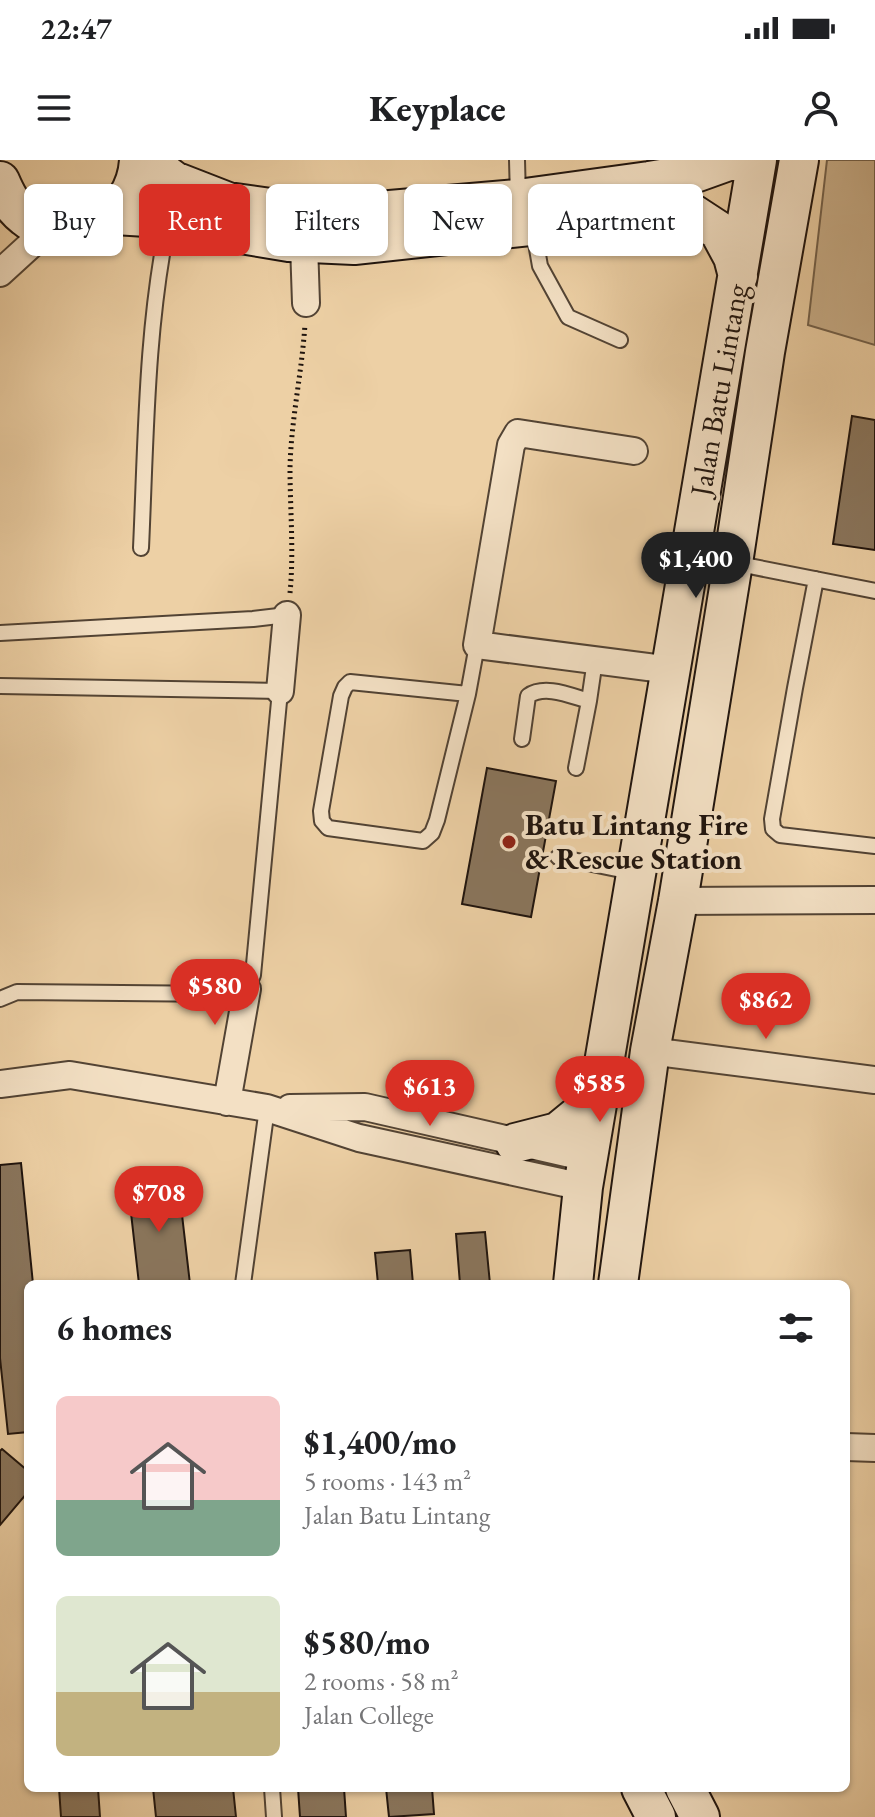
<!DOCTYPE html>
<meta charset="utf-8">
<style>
:root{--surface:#fff;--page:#f2f2f2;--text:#202124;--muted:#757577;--accent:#d93025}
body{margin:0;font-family:"EB Garamond",serif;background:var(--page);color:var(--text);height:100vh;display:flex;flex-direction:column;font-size:30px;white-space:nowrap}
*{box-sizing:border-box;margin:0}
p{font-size:26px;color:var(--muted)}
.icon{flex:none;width:44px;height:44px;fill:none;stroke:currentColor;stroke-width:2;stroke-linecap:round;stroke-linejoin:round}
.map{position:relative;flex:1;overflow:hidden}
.panel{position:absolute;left:24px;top:1120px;width:826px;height:512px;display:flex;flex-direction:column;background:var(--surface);border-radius:12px;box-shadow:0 2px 6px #0004}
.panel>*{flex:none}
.top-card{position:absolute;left:24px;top:24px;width:828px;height:72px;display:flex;gap:16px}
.price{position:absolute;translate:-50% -68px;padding:0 18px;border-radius:28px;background:var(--accent);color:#fff;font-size:26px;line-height:52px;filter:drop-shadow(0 2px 4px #0008)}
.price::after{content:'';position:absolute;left:50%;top:48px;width:24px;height:18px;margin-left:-12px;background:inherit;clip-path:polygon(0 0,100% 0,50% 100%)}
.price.current{background:#222;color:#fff}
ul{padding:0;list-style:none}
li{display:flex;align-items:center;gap:24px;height:200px;padding:0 32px}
li span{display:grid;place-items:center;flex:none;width:224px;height:160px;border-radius:12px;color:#555}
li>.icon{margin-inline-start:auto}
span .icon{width:96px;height:96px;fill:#fffc;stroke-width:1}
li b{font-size:34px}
h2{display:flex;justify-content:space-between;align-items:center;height:96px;padding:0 32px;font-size:34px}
.tag{padding:0 28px;border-radius:12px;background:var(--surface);box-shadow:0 2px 6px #0004;font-size:28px;line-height:72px}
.tag.current{background:var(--accent);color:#fff}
.status{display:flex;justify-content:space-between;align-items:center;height:56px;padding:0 40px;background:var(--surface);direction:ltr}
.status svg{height:22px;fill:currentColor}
header{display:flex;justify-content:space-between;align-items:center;height:104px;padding:0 32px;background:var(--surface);font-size:36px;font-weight:800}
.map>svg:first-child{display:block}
</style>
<div class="status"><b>22:47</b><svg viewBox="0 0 49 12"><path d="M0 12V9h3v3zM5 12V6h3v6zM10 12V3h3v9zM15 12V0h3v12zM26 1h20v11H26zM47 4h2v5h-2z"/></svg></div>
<header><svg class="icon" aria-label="menu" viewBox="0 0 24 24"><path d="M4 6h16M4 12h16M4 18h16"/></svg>Keyplace<svg class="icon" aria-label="person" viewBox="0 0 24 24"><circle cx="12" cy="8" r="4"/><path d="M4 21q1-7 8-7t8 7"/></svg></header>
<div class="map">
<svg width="875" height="1657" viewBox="0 0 875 1657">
<rect width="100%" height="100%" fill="#edd0a5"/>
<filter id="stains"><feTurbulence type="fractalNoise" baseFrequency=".0025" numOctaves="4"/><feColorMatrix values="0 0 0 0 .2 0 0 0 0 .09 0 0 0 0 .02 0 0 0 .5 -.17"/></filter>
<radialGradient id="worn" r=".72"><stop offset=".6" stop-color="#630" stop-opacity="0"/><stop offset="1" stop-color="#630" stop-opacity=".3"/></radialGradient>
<!-- green -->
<path fill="#cab08b" stroke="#74624c" stroke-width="2" d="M827,0H875V185L808,165Z"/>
<!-- building -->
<path fill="#8a765d" stroke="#1f140e" stroke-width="2" d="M852,256L875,260V390L833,384Z
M487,608L556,621L531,757L462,744Z
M21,1003L33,1124H28V1272L8,1274L0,1198V1005Z
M178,1020L190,1124H139L128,1026Z
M485,1072L490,1124H460L456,1074Z
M410,1090L413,1124H378L375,1093Z
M2,1289L28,1311V1332L0,1365V1291Z
M59,1628H98L100,1657H61Z
M153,1628H233L236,1657H156Z
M298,1628H344L346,1657H300Z
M386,1628H432L434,1654L389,1657Z"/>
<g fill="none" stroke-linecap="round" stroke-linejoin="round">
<!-- lane casing -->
<g stroke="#524334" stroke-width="18">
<path id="lane" d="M517,0L518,38
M533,66L540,106L568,157L620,180
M141,388C146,279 146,169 168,62
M734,403L875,431
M816,419L795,528L772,659L773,669L780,675L875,686
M0,473L253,459L287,455
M0,526L280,531L253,815L247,829L226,834L17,832L0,839
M468,534L350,522L345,527L341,536L321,651L322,661L328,668L423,681L432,673L437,660L468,534L477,485
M522,579L528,536C545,524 571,536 589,541
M576,608L589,541L595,500
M558,697L636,713
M243,1124L267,948
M272,1628L274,1657"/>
</g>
<!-- street casing -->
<g stroke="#524334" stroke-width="30">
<path id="street" d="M304,84L306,143
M0,113L48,69
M634,291L518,273L511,285L477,485L671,510
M280,531L287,455
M678,741L875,740
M650,891L875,920
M0,924L70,915L267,948L359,978L583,1027
M227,942L247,829
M290,948L365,947L588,998
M846,1287L875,1288"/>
</g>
<!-- secondary casing -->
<g stroke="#1f140e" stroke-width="42">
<path id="secondary" d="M146,0L174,21L228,42L292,51L355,53L518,39L649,21L692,14L731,0
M0,21C6,35 12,47 25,57C72,95 136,58 139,0
M115,55L163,58L223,71L289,82L354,85L652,53L693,54L719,71L733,97L738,116
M515,983L558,972L580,954L598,927
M573,1124L583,1027L757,0
M618,1124L650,891L678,741L733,403L765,192L799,0
M641,1628L656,1657
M685,1628L700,1657"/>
</g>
<!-- path -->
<path stroke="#1f140e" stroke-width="5" stroke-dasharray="2 4" stroke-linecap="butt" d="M290,433C294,391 290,350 290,308C291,260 302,212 305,164"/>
<!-- lane -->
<use href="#lane" stroke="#f3e0c4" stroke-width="14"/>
<!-- street -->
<use href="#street" stroke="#f3e0c4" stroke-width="26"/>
<!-- secondary -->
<use href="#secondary" stroke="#f3e0c4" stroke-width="38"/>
</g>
<!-- markers -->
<circle fill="#8f2418" stroke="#f3e0c4" stroke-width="3" cx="509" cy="682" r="8"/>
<g text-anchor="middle" stroke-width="8" stroke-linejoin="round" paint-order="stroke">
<!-- street labels -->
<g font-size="30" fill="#1f140e" stroke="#f3e0c4">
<text transform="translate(719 230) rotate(-80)" y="10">Jalan Batu Lintang</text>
</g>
<!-- poi labels -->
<g font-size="30" font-weight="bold" fill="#1f140e" stroke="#f3e0c4" text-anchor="start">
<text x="525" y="675">Batu Lintang Fire<tspan x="525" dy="34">&amp; Rescue Station</tspan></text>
</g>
</g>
<rect width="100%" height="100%" filter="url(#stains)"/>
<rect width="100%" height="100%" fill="url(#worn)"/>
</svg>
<b class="price current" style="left:696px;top:440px">$1,400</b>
<b class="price" style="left:215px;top:867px">$580</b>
<b class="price" style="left:766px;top:881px">$862</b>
<b class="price" style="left:600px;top:964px">$585</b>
<b class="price" style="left:430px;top:968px">$613</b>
<b class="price" style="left:159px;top:1074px">$708</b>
<div class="top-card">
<a class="tag">Buy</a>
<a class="tag current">Rent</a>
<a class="tag">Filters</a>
<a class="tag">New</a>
<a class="tag">Apartment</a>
</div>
<section class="panel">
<h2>6 homes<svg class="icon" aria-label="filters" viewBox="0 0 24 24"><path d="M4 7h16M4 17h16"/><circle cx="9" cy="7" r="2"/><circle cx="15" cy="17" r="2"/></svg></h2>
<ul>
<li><span style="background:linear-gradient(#f6c9c9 65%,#7fa58c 0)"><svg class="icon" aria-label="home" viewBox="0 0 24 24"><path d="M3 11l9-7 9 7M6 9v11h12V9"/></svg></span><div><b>$1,400/mo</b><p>5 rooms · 143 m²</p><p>Jalan Batu Lintang</p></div></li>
<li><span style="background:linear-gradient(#dfe7d0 60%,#c2b280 0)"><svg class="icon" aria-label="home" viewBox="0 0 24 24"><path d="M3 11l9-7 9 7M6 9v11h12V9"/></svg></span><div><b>$580/mo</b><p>2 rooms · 58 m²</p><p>Jalan College</p></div></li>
</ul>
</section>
</div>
